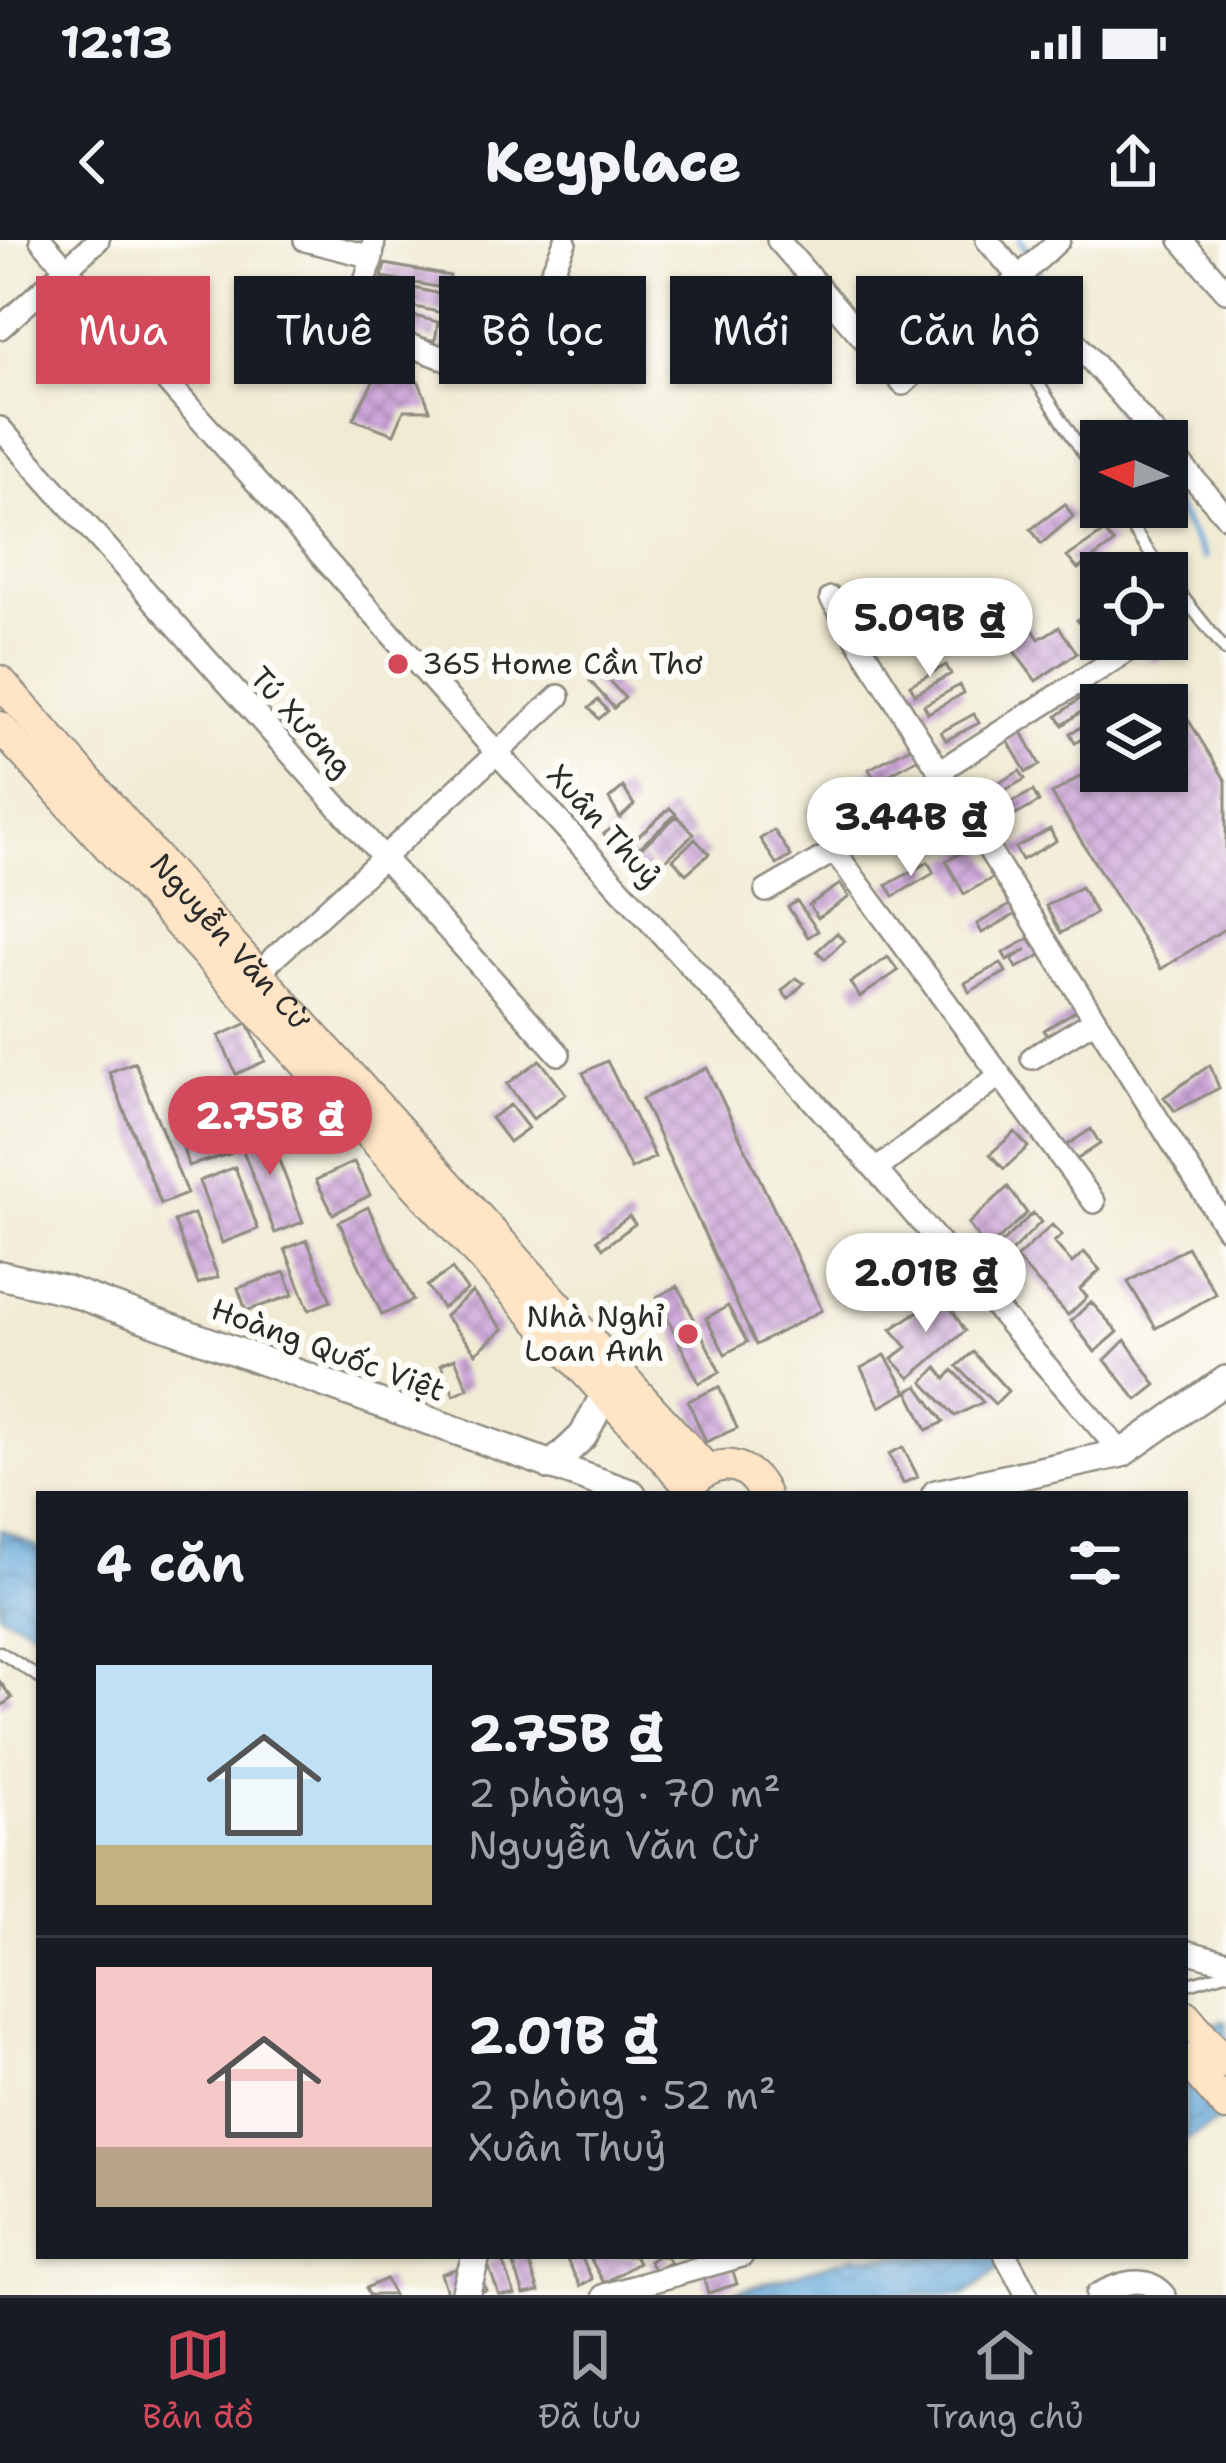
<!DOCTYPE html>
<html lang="vi">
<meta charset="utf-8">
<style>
:root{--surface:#171b24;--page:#242831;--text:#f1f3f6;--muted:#9ea1a6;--line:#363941;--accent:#d1495b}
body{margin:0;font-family:"Shantell Sans",sans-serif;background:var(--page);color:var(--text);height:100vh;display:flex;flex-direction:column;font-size:45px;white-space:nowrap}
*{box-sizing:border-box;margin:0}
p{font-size:39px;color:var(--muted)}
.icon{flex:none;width:66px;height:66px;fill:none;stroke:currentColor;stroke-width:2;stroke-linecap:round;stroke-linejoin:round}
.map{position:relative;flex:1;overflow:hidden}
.details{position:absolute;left:36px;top:1251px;width:1152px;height:768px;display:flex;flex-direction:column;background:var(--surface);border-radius:0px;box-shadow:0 3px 9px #0004}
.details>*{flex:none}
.hud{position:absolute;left:36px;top:36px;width:1155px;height:108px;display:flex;gap:24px}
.needle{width:78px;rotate:273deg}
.controls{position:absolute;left:1080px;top:180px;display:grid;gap:24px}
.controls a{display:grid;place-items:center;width:108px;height:108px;border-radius:0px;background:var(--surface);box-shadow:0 3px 9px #0004;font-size:60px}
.price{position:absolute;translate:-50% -102px;padding:0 27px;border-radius:42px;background:#fff;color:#222;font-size:39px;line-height:78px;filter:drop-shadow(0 3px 6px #0008)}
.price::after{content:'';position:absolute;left:50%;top:72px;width:36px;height:27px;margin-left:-18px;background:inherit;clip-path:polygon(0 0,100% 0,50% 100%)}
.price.selected{background:var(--accent);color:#fff}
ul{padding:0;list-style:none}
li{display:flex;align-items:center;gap:36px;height:300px;padding:0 60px}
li+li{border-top:3px solid var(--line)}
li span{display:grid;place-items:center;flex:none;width:336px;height:240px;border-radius:0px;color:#555}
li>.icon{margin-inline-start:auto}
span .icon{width:144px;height:144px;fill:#fffc;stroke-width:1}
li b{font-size:51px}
h2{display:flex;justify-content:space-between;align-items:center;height:144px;padding:0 60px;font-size:51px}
.tag{padding:0 42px;border-radius:0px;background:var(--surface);box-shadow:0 3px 9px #0004;font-size:42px;line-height:108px}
.tag.selected{background:var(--accent);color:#fff}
.status{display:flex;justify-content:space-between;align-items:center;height:84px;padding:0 60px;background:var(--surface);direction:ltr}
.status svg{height:33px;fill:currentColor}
header{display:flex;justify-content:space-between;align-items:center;height:156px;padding:0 60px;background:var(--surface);font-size:54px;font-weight:800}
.tabs{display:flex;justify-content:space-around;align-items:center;height:168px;border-top:3px solid var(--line);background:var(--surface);font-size:33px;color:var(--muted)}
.tabs a{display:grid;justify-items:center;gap:6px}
.tabs .selected{color:var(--accent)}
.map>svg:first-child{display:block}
</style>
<div class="status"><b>12:13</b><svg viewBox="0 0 49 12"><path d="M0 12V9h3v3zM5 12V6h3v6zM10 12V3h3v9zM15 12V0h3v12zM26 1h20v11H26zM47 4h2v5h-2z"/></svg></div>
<header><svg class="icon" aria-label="back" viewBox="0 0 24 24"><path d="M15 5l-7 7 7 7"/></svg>Keyplace<svg class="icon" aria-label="share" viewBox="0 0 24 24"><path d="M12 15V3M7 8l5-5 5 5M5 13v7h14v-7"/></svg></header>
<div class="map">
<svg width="1226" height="2055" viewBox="0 0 1226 2055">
<defs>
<pattern id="water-waves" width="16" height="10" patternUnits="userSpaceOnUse" patternTransform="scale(3)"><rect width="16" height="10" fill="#65a8da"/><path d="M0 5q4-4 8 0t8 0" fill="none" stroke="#5389b1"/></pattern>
<pattern id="building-cross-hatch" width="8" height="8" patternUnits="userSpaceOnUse" patternTransform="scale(3)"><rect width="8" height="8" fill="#cea6da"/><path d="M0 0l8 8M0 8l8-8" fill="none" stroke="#a787b1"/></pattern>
</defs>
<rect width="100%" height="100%" fill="#fdfcf7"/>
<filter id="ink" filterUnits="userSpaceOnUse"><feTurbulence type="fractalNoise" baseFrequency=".00833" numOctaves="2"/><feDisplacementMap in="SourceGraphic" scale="24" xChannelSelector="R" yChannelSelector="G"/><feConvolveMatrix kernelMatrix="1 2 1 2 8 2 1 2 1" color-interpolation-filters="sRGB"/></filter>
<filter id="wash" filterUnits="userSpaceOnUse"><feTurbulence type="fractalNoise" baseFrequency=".004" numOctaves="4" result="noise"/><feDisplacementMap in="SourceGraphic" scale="48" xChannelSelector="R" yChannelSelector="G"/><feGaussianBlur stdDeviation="2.7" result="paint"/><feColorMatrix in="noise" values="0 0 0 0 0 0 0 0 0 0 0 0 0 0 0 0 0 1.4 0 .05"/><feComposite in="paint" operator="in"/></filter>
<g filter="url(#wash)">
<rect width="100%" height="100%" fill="#f1ebd4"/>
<!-- water -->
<path fill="url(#water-waves)" stroke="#486a82" stroke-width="3" d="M0,1289L39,1308V1392L0,1374Z
M1226,1781V1877L1185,1901V1791Z
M853,2016H1017L965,2055H726Z"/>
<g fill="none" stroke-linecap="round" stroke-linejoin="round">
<!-- stream -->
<path stroke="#65a8da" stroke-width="6" d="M1020,0L1030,18
M1037,29L1060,70
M1108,154L1136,201
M1167,253L1205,318"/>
</g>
<g id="blocks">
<!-- building -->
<path fill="url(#building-cross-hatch)" d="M385,24L450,36L448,49L382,37Z
M380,40L444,55L442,73L379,59Z
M460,57L498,62L497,75L505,76L503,87L457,82Z
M375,66L438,82L435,101L373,84Z
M446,87L480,94L475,118L441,110Z
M380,129L419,142L430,170H404L394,194L353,179Z
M1065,264L1073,277L1041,304L1031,289Z
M1104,292L1114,303L1078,329L1067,317Z
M1090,370L1101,385V399H1111L1117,406L1103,416L1077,380Z
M1177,384L1187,398L1154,423L1143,409L1157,399H1167V391Z
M1030,385L1039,399L1059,387L1077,413L1036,441L1008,403Z
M946,425L951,434L915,454L910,445Z
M600,431L625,458L614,468L590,441Z
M960,445L964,453L928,473L924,465Z
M1082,457L1089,466L1063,485L1057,476Z
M598,460L608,471L599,479L589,468Z
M1183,471L1226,541V688L1161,729L1052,554L1101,523V531H1167V481Z
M974,474L979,483L946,500L941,492Z
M1095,480L1101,487L1075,503L1070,493Z
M1021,490L1040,525L1026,532L1005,496Z
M916,504L922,516L876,542L869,529Z
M1020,531L1025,539L989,559L984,551Z
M623,547L634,565L620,578L609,559Z
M942,547L948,557L920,572L914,562Z
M841,548L862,578L846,589L826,558Z
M1033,551L1039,562L1009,579L1003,567Z
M821,561L842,592L829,601L808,570Z
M670,568L676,574L639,608L633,601Z
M677,576L694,594L657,628L640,609Z
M615,585L621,591L610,601L604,594Z
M1050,589L1056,601L1022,620L1015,608Z
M774,590L791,616L777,625L760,599Z
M695,599L709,614L686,634L673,619Z
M980,603L998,635L964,654L946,621Z
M638,613L653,631L645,638L630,620Z
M928,622L934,633L894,656L887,645Z
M840,644L849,657L818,678L809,665Z
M1081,647L1096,673L1061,693L1046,666Z
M797,661L818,691L808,697L788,667Z
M1015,662L1020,672L982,693L977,684Z
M837,693L844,701L825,719L817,711Z
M1030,698L1034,707L1040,704L1045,713L1017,728L1012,719L1027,709L1007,720L1003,713Z
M888,717L898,731L860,757L850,743Z
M1001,723L1006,732L969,752L965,743Z
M796,738L804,743L788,759L782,751Z
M1077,770L1085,779L1048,799L1044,790Z
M248,783L265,821L236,834L219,796Z
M540,820L566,854L533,879L507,844Z
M607,821L655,917L631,929L583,833Z
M135,822L187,954L161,964L109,832Z
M1210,825L1219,848L1175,871L1164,857Z
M707,828L822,1070L756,1105L642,859Z
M510,865L528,888L509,902L491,878Z
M220,881L230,914L188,926L179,893Z
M264,882L303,982L275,993L236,893Z
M1091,889L1100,904L1073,922L1064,907Z
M1015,892L1028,907L1004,929L990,914Z
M354,922L370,955L333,974L316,940Z
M235,927L258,989L222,1003L199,941Z
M1008,947L1027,973L987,1010L968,984Z
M368,967L413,1060L382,1075L339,982Z
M1033,973L1041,982L1000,1023L992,1012Z
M194,974L218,1037L198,1044L174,981Z
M629,976L635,984L603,1008L597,1000Z
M1052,985L1062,995L1054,1002L1072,1023L1084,1012L1100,1030L1080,1049L1087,1057L1068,1075L1016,1018Z
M307,1000L331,1061L309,1070L285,1009Z
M1187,1007L1216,1054L1156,1088L1128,1042Z
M452,1029L467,1050L442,1068L427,1046Z
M285,1032L293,1055L246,1071L238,1048Z
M678,1046L720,1132L699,1143L657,1057Z
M472,1052L503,1089L476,1113L445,1076Z
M943,1055L965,1091L910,1138L892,1119L907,1107L891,1089Z
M1091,1062L1118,1092L1095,1112L1071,1081Z
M728,1066L747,1102L725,1114L706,1078Z
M1125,1100L1156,1145L1137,1160L1105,1120Z
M973,1112L1008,1151L995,1164L957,1126Z
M885,1115L907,1152L880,1167L861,1128Z
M455,1118L468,1148L454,1155L441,1124Z
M937,1127L946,1139L953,1130L983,1162L955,1176L923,1142Z
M918,1146L944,1182L927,1190L908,1151Z
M719,1147L737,1188L706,1202L688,1161Z
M903,1207L918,1237L903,1243L889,1214Z
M0,1442L12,1458L0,1467Z
M501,2016L515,2055H499L487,2022Z
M511,2016H527L539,2052L524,2055Z
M565,2016H581L592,2039L580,2046Z
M589,2016H634L638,2023L604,2043Z
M657,2016H666L670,2022L655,2031L649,2021Z
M476,2022L486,2050L472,2055H448L441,2034Z
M731,2025L737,2044L708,2053L702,2033Z
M386,2039L393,2055H369L366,2048Z"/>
</g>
</g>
<g filter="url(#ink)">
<use href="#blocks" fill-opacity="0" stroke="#8e8b80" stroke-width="3"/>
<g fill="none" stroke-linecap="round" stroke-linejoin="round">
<!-- service casing -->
<g stroke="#8e8b80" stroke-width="15">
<path id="service" d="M1038,143L1101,241
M1117,267L1164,333
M1167,337L1226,411
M0,1412L39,1437
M1185,1745L1226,1733"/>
</g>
<!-- minor casing -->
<g stroke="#8e8b80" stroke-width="26">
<path id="minor" d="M41,0L497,513L876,930L1122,1213
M305,0L372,17L374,0
M778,0L903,144L1059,0
M987,0L1161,201
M1181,0L1226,51
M372,17L356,75L359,86L472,129C517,113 548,43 565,2
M0,88L98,0
M0,188L559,814
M1167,208L1226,276
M831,358L1226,988
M938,532L1140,403
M835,612L1094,962
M766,651L903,571
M250,740L559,456
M1032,818L1095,780
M876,930L1000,835
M1185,1711L1226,1722
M1006,2016L1027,2055
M604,2055L742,2016
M1097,2055C1119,2043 1146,2033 1165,2055"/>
</g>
<!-- tertiary casing -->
<g stroke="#8e8b80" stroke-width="32">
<path id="tertiary" d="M0,1035L66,1050L632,1254
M551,1226L583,1196L605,1154
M936,1254L1122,1213L1226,1140
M465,2055L476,2016"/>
</g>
<!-- secondary casing -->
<g stroke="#8e8b80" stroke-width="34">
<g id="secondary">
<path id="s1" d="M0,441L257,733L706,1229"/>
<path d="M0,487L690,1247"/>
<path d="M694,1241C719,1216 750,1222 764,1254"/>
<path d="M1185,1775L1226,1823"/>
<path d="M1185,1818L1226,1866"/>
</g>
</g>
<!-- service -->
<use href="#service" stroke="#fff" stroke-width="10"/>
<!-- minor -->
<use href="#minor" stroke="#fff" stroke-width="21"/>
<!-- tertiary -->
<use href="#tertiary" stroke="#fff" stroke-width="27"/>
<!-- secondary -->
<use href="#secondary" stroke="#ffe4c6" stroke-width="30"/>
</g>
</g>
<!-- markers -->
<g fill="#d1495b" stroke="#fdfcf7" stroke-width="4.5">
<circle cx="398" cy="424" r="12"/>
<circle cx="688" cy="1094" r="12"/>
</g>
<g text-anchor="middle" stroke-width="12" stroke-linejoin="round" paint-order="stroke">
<!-- poi labels -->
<g font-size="30" fill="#2b2b2b" stroke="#fdfcf7" text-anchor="start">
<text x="422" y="434">365 Home Cần Thơ</text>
<text x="664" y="1087" text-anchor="end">Nhà Nghỉ<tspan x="664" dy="34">Loan Anh</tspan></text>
</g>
<!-- street labels -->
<g font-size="30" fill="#2b2b2b" stroke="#fdfcf7">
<text transform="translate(301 482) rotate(48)" y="10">Tú Xương</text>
<text transform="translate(604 586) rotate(48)" y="10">Xuân Thuỷ</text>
<text dy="10" stroke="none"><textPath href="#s1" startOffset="348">Nguyễn Văn Cừ</textPath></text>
<text transform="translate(328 1110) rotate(20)" y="10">Hoàng Quốc Việt</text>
</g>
</g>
</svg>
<div class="controls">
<a><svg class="needle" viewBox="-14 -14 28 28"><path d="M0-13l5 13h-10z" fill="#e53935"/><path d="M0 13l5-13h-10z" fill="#9ea1a6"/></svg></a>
<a><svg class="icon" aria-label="locate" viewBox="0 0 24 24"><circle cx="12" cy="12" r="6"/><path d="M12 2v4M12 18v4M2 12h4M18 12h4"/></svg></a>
<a><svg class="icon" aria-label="layers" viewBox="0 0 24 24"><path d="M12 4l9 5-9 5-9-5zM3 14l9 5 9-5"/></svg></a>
</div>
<b class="price" style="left:930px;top:440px">5.09B ₫</b>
<b class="price" style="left:911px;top:639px">3.44B ₫</b>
<b class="price selected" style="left:270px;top:938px">2.75B ₫</b>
<b class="price" style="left:926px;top:1095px">2.01B ₫</b>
<div class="hud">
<a class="tag selected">Mua</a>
<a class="tag">Thuê</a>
<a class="tag">Bộ lọc</a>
<a class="tag">Mới</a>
<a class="tag">Căn hộ</a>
</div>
<section class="details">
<h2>4 căn<svg class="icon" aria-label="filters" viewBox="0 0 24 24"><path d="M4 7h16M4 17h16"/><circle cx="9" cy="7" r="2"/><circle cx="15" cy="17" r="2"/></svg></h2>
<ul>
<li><span style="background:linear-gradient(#bfe0f5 75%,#c2b280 0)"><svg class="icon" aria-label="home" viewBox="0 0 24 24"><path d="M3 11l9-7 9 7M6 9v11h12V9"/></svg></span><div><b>2.75B ₫</b><p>2 phòng · 70 m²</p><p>Nguyễn Văn Cừ</p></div></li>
<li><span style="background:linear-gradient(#f6c9c9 75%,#b9a48a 0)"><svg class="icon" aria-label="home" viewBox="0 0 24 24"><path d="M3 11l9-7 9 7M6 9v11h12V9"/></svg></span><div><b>2.01B ₫</b><p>2 phòng · 52 m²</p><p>Xuân Thuỷ</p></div></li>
</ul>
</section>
</div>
<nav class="tabs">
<a class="selected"><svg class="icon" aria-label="map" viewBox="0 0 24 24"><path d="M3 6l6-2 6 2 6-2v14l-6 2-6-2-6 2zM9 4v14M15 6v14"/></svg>Bản đồ</a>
<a><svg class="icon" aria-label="saved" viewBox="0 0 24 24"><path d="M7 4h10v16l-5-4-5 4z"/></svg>Đã lưu</a>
<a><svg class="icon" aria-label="home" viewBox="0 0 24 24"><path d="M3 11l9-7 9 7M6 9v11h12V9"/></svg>Trang chủ</a>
</nav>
